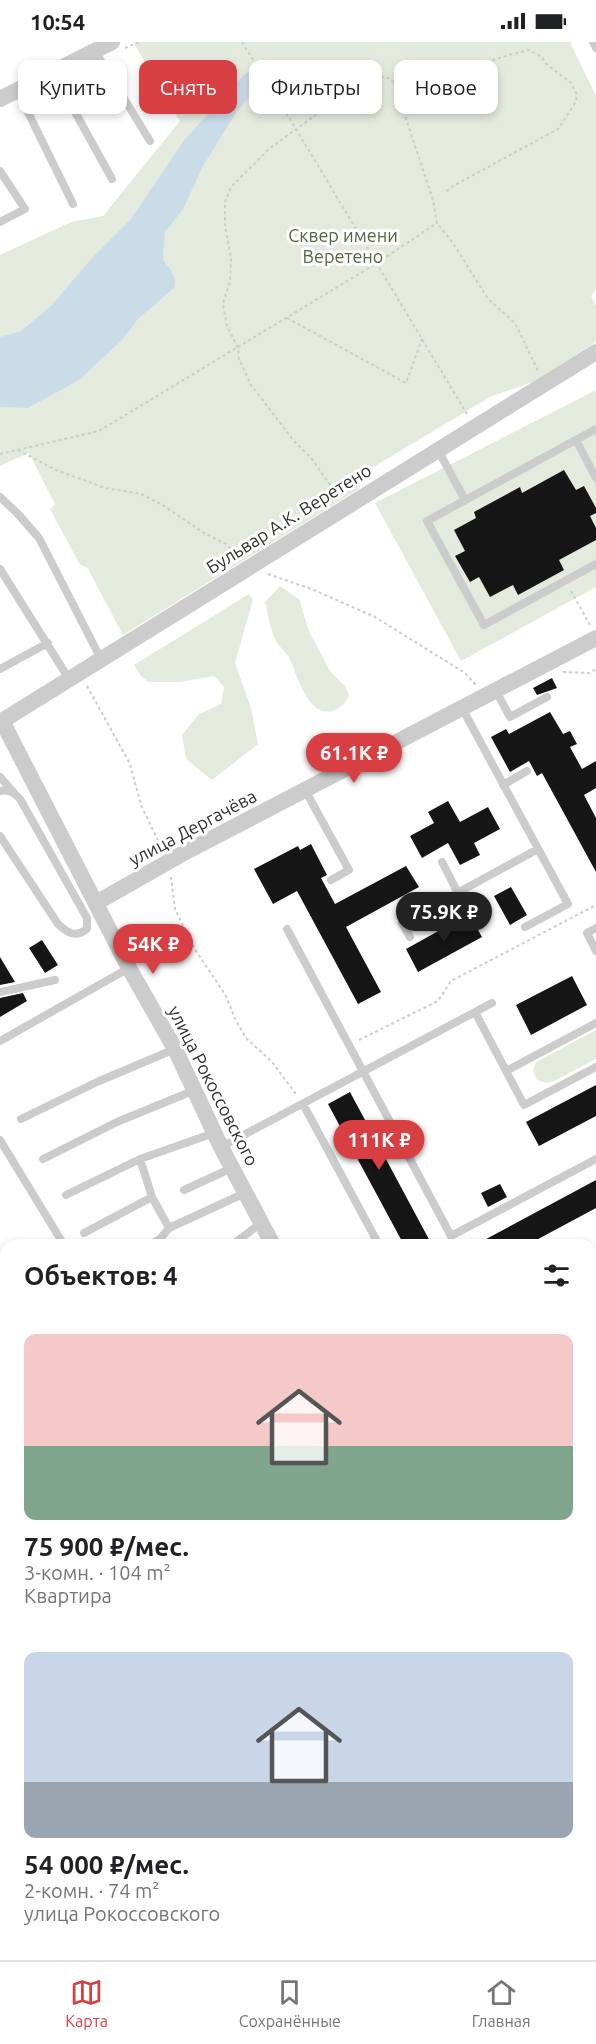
<!DOCTYPE html>
<html lang="ru">
<meta charset="utf-8">
<style>
:root{--surface:#fff;--page:#f2f2f2;--text:#202124;--muted:#757577;--line:#e0e0e0;--accent:#d83f43}
body{margin:0;font-family:Ubuntu,sans-serif;background:var(--page);color:var(--text);height:100vh;display:flex;flex-direction:column;font-size:22px;white-space:nowrap}
*{box-sizing:border-box;margin:0}
p{font-size:20px;color:var(--muted)}
.icon{flex:none;width:33px;height:33px;fill:none;stroke:currentColor;stroke-width:2;stroke-linecap:round;stroke-linejoin:round}
.map{position:relative;flex:1;overflow:hidden}
.side{position:absolute;left:0px;top:1197px;width:597px;height:722px;display:flex;flex-direction:column;background:var(--surface);border-radius:18px 18px 0 0;box-shadow:0 3px 9px #0003}
.side>*{flex:none}
.banner{position:absolute;left:18px;top:18px;width:561px;height:54px;display:flex;gap:12px}
.price{position:absolute;translate:-50% -51px;padding:0 14px;border-radius:21px;background:var(--accent);color:#fff;font-size:20px;line-height:39px;filter:drop-shadow(0 2px 3px #0008)}
.price::after{content:'';position:absolute;left:50%;top:36px;width:18px;height:14px;margin-left:-9px;background:inherit;clip-path:polygon(0 0,100% 0,50% 100%)}
.price.current{background:#222;color:#fff}
ul{padding:0;list-style:none}
li{display:grid;align-content:center;gap:12px;height:318px;padding:0 24px}
li span{display:grid;place-items:center;height:186px;border-radius:12px;color:#555}
li>.icon{margin-inline-start:auto}
span .icon{width:108px;height:108px;fill:#fffc;stroke-width:1}
li b{font-size:26px}
h2{display:flex;justify-content:space-between;align-items:center;height:72px;padding:0 24px;font-size:26px}
.pill{padding:0 21px;border-radius:12px;background:var(--surface);box-shadow:0 3px 9px #0003;font-size:21px;line-height:54px}
.pill.current{background:var(--accent);color:#fff}
.status{display:flex;justify-content:space-between;align-items:center;height:42px;padding:0 30px;background:var(--surface);direction:ltr}
.status svg{height:16px;fill:currentColor}
.dock{display:flex;justify-content:space-around;align-items:center;height:84px;border-top:2px solid var(--line);background:var(--surface);font-size:16px;color:var(--muted)}
.dock a{display:grid;justify-items:center;gap:3px}
.dock .current{color:var(--accent)}
.map>svg:first-child{display:block}
</style>
<div class="status"><b>10:54</b><svg viewBox="0 0 49 12"><path d="M0 12V9h3v3zM5 12V6h3v6zM10 12V3h3v9zM15 12V0h3v12zM26 1h20v11H26zM47 4h2v5h-2z"/></svg></div>
<div class="map">
<svg width="596" height="1918" viewBox="0 0 596 1918">
<rect width="100%" height="100%" fill="#fff"/>
<!-- green -->
<path fill="#e4ebde" d="M133,0H570L596,54V248L591,254L596,263V300L533,340L492,354L365,430L359,447L123,593L87,525L80,523L50,467L55,462L29,411L0,424V213L71,180L103,174L180,79Z
M596,348V545L461,619L375,461Z
M280,544L299,557L309,589L330,629L345,644L349,654C345,661 340,667 332,669C307,675 297,632 289,615C285,609 278,604 275,597C270,586 268,572 265,560Z
M249,552L253,558L235,621L251,666L258,702L212,738L186,717L182,693L199,672L221,662L224,645L214,634L180,640H148L140,633L134,623Z
M596,988V1017L552,1040L547,1041L537,1038L533,1029L536,1020Z
M0,1579L6,1583V1912L325,1913V1918H0Z"/>
<!-- water -->
<path fill="#cbdce9" d="M255,27L264,29L260,42L237,69L203,124L183,167L165,190L163,217C169,227 178,234 174,246L138,277L122,298L79,338L28,366L0,365V295L21,289L52,263L91,217L131,177L185,97L245,32Z"/>
<!-- building -->
<path fill="#161616" d="M564,428L576,448L584,444L596,466V471L590,474L596,486V498L559,518L564,528L518,553L513,543L490,555L479,535L470,540L455,514L465,509L454,488L476,476L474,470L520,445L522,451Z
M552,636L557,646L537,653L533,646Z
M550,670L563,692L570,689L577,702L570,705L582,727L596,719V746L584,753L596,776V830L542,731L537,734L529,719L510,730L491,695L506,687L509,692Z
M448,759L460,780L488,765L500,787L474,801L480,813L460,823L448,801L422,816L410,794L434,781L428,770Z
M311,802L327,833L321,836L335,862L406,824L419,845L346,885L381,950L358,962L297,849L273,862L254,827L298,804L300,808Z
M511,845L527,873L510,883L494,854Z
M469,872L482,895L418,930L406,907Z
M42,898L58,923L45,931L29,906Z
M0,915L15,940L0,943Z
M572,934L587,963L531,993L516,963Z
M23,951L27,959L0,975V956Z
M596,1043V1074L539,1104L526,1080Z
M350,1050L432,1203H404L343,1090L328,1062Z
M596,1138V1166L527,1203H475Z
M500,1142L507,1155L488,1165L481,1151Z"/>
<g fill="none" stroke-linecap="round" stroke-linejoin="round">
<!-- path -->
<path stroke="#ccc" stroke-width="2" stroke-dasharray="3 3" stroke-linecap="butt" d="M242,0L296,87L467,372
M125,6L139,0
M394,41L433,158L437,181L453,201L488,257L515,281L538,329
M287,276L406,341L422,297
M18,408L56,428L105,446L141,452L161,462L204,491L226,502L239,515
M0,412L99,389L377,221L437,181
M337,453L312,417L294,399L251,343L239,317L238,306L227,284L223,262L230,239L231,216L225,184V160L231,145L270,106L352,47L379,34L388,36L399,44H405L431,31L446,33L512,12L529,8L542,15L545,21L571,41L577,53L575,61L558,87L453,144L444,151
M268,532L314,548L375,575L465,631L476,643
M571,549L590,583
M563,630L589,631L596,627
M87,644L130,722L141,763L162,807
M171,835L175,867L194,906L226,954L235,977L246,996L272,1020L296,1052
M359,998L438,959L451,939L596,863"/>
<!-- service -->
<path stroke="#ccc" stroke-width="8" d="M593,0L596,6
M95,9L150,99
M53,30L112,137
M17,48L73,162
M0,129L25,167L0,180
M596,387L427,479L484,583L596,522
M576,398L596,436
M438,408L465,458
M0,455L17,471L39,496L101,617
M0,527L69,637
M0,627L48,601
M496,649L510,675L547,655
M462,666L568,862L525,885
M0,735L14,751
M503,743L527,729
M305,748L349,828L331,838
M0,749C9,747 14,751 20,757L87,876V887C75,896 68,891 58,882L0,794
M442,820L458,851
M596,886L587,891L596,909
M287,887L451,1194L596,1117
M410,895L402,881L538,807
M0,950L55,938
M475,970L492,961
M0,999L129,926
M506,1029L596,981
M303,1062L379,1203
M21,1077L97,1040L175,1007
M0,1098L64,1203
M221,1105L475,970L524,1063L596,1025
M43,1117L117,1080L195,1048
M140,1117L152,1155L169,1186L245,1151
M184,1148L232,1126
M66,1153L140,1117L214,1091
M84,1191L152,1155
M149,1203L160,1197L169,1186
M232,1203L261,1181
M0,1221L6,1225
M591,1229L596,1226
M0,1240L6,1253
M591,1325L596,1322
M591,1482L596,1492
M591,1604L596,1613
M591,1790L596,1787
M591,1896L596,1900
M467,1912L470,1918
M532,1912L535,1918"/>
<!-- minor -->
<path stroke="#ccc" stroke-width="16" d="M0,57L112,0
M96,861L182,812L596,596
M273,1203L221,1105L175,1007L129,926L2,679L596,310
M591,1727L596,1725"/>
</g>
<g text-anchor="middle" stroke-width="6" stroke-linejoin="round" paint-order="stroke">
<!-- park labels -->
<g font-size="18" fill="#50673f" stroke="#fff">
<text x="343" y="200">Сквер имени<tspan x="343" dy="21">Веретено</tspan></text>
</g>
<!-- street labels -->
<g font-size="18" fill="#2f2f2f" stroke="#fff">
<text transform="translate(289 477) rotate(-32)" y="6">Бульвар А.К. Веретено</text>
<text transform="translate(193 786) rotate(-28)" y="6">улица Дергачёва</text>
<text transform="translate(213 1044) rotate(63)" y="6">улица Рокоссовского</text>
</g>
</g>
</svg>
<b class="price" style="left:354px;top:742px">61.1K ₽</b>
<b class="price current" style="left:444px;top:901px">75.9K ₽</b>
<b class="price" style="left:153px;top:933px">54K ₽</b>
<b class="price" style="left:379px;top:1129px">111K ₽</b>
<div class="banner">
<a class="pill">Купить</a>
<a class="pill current">Снять</a>
<a class="pill">Фильтры</a>
<a class="pill">Новое</a>
</div>
<section class="side">
<h2>Объектов: 4<svg class="icon" aria-label="filters" viewBox="0 0 24 24"><path d="M4 7h16M4 17h16"/><circle cx="9" cy="7" r="2"/><circle cx="15" cy="17" r="2"/></svg></h2>
<ul>
<li><span style="background:linear-gradient(#f6c9c9 60%,#7fa58c 0)"><svg class="icon" aria-label="home" viewBox="0 0 24 24"><path d="M3 11l9-7 9 7M6 9v11h12V9"/></svg></span><div><b>75 900 ₽/мес.</b><p>3-комн. · 104 m²</p><p>Квартира</p></div></li>
<li><span style="background:linear-gradient(#c9d6e8 70%,#9aa5b1 0)"><svg class="icon" aria-label="home" viewBox="0 0 24 24"><path d="M3 11l9-7 9 7M6 9v11h12V9"/></svg></span><div><b>54 000 ₽/мес.</b><p>2-комн. · 74 m²</p><p>улица Рокоссовского</p></div></li>
</ul>
</section>
</div>
<nav class="dock">
<a class="current"><svg class="icon" aria-label="map" viewBox="0 0 24 24"><path d="M3 6l6-2 6 2 6-2v14l-6 2-6-2-6 2zM9 4v14M15 6v14"/></svg>Карта</a>
<a><svg class="icon" aria-label="saved" viewBox="0 0 24 24"><path d="M7 4h10v16l-5-4-5 4z"/></svg>Сохранённые</a>
<a><svg class="icon" aria-label="home" viewBox="0 0 24 24"><path d="M3 11l9-7 9 7M6 9v11h12V9"/></svg>Главная</a>
</nav>
